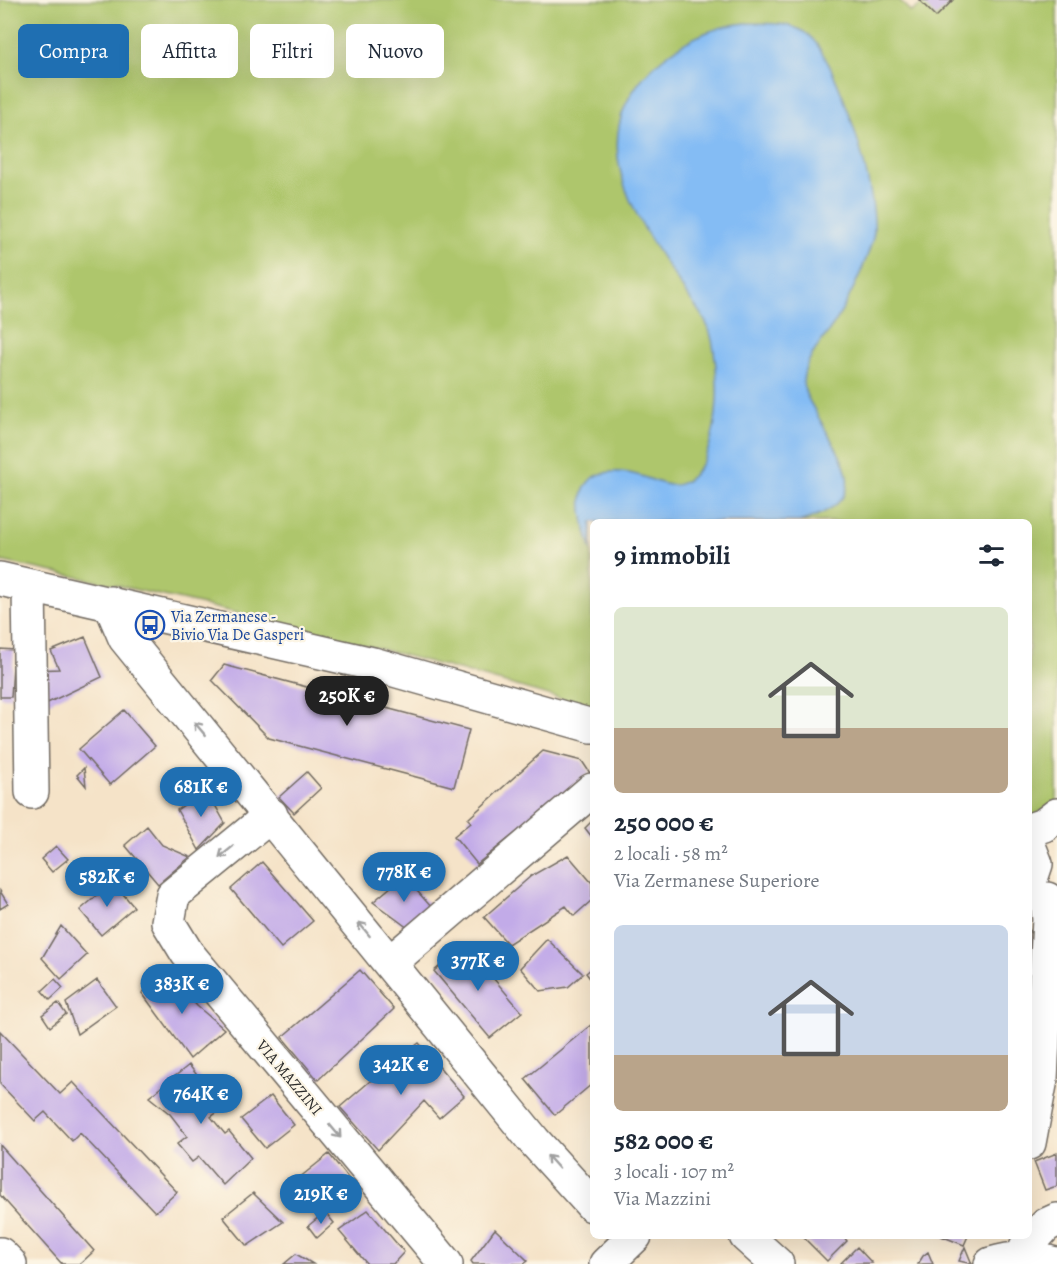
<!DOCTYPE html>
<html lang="it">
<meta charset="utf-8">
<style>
:root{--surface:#fff;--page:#f2f2f3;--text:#1f2937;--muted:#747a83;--accent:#1f6fb2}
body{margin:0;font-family:Alegreya,serif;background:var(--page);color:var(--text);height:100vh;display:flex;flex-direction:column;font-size:22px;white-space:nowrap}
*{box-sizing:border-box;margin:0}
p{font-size:20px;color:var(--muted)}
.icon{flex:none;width:33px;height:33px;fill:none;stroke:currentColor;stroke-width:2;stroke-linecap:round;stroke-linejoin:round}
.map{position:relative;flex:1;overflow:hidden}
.sheet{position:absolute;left:590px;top:519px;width:442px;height:720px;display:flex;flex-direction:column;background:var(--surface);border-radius:9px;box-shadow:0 6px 24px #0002}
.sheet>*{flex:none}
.guide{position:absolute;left:18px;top:24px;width:482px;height:54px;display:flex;gap:12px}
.price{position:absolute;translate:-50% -51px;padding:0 14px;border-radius:21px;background:var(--accent);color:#fff;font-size:20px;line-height:39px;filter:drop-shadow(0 2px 3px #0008)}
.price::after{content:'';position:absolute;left:50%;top:36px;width:18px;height:14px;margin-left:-9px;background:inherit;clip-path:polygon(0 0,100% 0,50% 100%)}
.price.selected{background:#222;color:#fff}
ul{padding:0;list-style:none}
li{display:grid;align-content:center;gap:12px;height:318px;padding:0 24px}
li span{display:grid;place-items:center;height:186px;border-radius:9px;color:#555}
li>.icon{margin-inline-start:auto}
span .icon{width:108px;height:108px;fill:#fffc;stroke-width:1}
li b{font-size:26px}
h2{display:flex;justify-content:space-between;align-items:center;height:72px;padding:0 24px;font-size:26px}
.pill{padding:0 21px;border-radius:9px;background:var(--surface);box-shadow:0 6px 24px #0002;font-size:21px;line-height:54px}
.pill.selected{background:var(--accent);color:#fff}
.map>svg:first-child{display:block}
</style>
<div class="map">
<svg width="1057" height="1264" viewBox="0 0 1057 1264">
<rect width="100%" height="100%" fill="#fcf5e5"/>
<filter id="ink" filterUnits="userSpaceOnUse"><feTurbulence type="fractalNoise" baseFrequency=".0167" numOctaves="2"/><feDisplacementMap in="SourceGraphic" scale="12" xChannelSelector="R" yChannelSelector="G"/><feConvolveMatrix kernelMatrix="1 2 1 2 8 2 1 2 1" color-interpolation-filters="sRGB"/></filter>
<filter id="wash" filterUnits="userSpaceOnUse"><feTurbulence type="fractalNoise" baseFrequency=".008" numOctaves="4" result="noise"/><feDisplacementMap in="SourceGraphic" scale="24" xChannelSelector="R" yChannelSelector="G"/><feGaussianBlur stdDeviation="1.35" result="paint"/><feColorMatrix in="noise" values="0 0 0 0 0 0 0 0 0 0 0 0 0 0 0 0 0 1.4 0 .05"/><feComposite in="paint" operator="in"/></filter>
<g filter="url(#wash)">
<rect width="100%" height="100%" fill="#f5e3c8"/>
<!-- green -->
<path fill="#aec66c" stroke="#6c784c" stroke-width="1.5" d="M0,0H899L911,12L928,0H1057V804L1029,818V522H592V708C397,650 200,601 0,561Z"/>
<!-- water -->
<path fill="#84bcf4" stroke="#587490" stroke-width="1.5" d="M746,23C766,24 790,21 807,34C837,55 882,202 873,238C865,266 851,295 836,321C826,337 807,356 804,375C801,387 808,399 814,409C841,461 880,498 799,522H592L591,550C588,537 583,524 582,510C578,470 612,467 641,476C651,479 666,487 676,485C708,478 716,425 717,400C718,382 715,343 708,327C702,313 689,299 681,286C637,220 580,141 650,70C675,44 711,26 746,23Z"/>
<g id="blocks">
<!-- building -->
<path fill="#c2abe8" d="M919,0H953L936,17Z
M85,637L102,677L37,708L35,670L59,669L51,651Z
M0,649L14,650L11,697H0Z
M224,665L469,730L454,787L269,738L212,680Z
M124,710L155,746L110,785L79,749Z
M543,751L582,761L590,773L477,864L454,836L471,822L468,819Z
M84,768L86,786L77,775Z
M307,772L321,788L294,813L279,797Z
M206,789L225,823L199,850L177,810Z
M592,821V837L585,828Z
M147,826L162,845L190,857L158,884L125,845Z
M56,846L68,859L52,872L41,859Z
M568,855L592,883V900L574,916L566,906L508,944L484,917L531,876Z
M262,862L313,921L281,948L231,889Z
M404,876L432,908L408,928L373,902Z
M113,882L134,907L101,935L80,910Z
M0,891L8,904L0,909Z
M61,926L87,955L61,979L42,958Z
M1029,930L1040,947L1029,973Z
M547,939L583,974L568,987L540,991L520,968Z
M465,945L522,1012L490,1038L434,971Z
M592,968V981L586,973Z
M360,970L394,1009L318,1080L282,1037Z
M167,971L197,1006L224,1029L190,1059L142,993Z
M55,979L63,988L50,1000L42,991Z
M97,980L116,1006L77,1034L66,1003Z
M58,1003L66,1014L50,1027L42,1015Z
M592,1024V1084L555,1115L525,1079Z
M0,1031L60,1094L73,1082L177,1192L155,1212L80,1133L72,1141L45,1112L35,1121L0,1084Z
M419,1043L464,1096L439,1118L424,1101L378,1150L340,1107L376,1076Z
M189,1065L223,1108L211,1117L225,1134L229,1131L251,1158L223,1185L199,1157L192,1162L177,1144L187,1136L170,1114L149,1097Z
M271,1096L294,1125L265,1148L241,1119Z
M0,1145L94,1251L80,1264H62L0,1195Z
M1057,1153V1186L1045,1190L1034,1162Z
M329,1154L349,1179L319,1202L299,1178Z
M253,1193L283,1222L247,1246L223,1217Z
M368,1210L404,1252L393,1264H367L339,1231Z
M325,1212L334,1223L317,1238L308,1226Z
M495,1229L528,1261L524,1264H473L471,1261Z
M802,1236H843L847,1241L827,1261Z
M941,1236H968L964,1245Z
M857,1247L872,1263L840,1264Z
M965,1247L972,1264L959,1261Z
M928,1252L933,1264H918L923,1256Z
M296,1254L313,1264H284Z"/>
</g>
</g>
<g filter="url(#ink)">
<use href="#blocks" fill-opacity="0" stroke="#726b62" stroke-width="1.5"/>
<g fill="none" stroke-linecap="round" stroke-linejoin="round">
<!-- minor casing -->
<g stroke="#726b62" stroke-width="36">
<path id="minor" d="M0,579L373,664L592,726
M29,586L32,792
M110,603L125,638L534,1141L592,1205
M271,815L173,895L168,922L187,953L446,1264
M1029,830L1044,825L1057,815
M1029,846L1036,864L1029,885
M391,962L592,790
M1029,1143L1041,1079L1049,919L1047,899
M746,1236L777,1264
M1026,1247L1046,1225L1057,1220
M0,1254L10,1264
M606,1264L635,1236
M991,1264C1013,1257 1034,1257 1055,1264"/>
</g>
<!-- minor -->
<use href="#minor" stroke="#fff" stroke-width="33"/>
</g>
<!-- one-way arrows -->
<defs><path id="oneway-shaft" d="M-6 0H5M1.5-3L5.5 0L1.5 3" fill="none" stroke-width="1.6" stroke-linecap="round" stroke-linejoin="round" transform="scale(1.5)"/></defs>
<g stroke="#a0a0a0">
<use href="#oneway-shaft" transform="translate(200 729) rotate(-130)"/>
<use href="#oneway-shaft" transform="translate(226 852) rotate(141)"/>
<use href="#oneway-shaft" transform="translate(364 929) rotate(-129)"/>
<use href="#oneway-shaft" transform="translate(335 1131) rotate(50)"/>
<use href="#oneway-shaft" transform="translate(553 1162) rotate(-132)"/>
</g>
</g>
<!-- icons -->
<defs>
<g id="bus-ring" transform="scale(1.5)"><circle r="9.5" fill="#fcf5e5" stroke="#1a4fb4" stroke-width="1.5"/><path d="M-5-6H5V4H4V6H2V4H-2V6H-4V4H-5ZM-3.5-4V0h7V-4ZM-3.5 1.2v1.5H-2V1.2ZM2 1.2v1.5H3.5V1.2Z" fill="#1a4fb4"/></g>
</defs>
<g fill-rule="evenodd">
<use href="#bus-ring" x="150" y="625"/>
</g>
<g text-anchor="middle" stroke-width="4.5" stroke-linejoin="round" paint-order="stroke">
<!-- transit labels -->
<g font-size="16" fill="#164399" stroke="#fcf5e5" text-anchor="start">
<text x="171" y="622">Via Zermanese -<tspan x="171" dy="18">Bivio Via De Gasperi</tspan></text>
</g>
<!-- street labels -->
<g font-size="16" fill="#2b2b2b" stroke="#fcf5e5">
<text transform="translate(290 1077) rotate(50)" y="6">VIA MAZZINI</text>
</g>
</g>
</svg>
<b class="price selected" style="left:347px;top:727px">250K €</b>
<b class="price" style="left:201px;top:818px">681K €</b>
<b class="price" style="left:404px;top:903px">778K €</b>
<b class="price" style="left:107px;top:908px">582K €</b>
<b class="price" style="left:478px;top:992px">377K €</b>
<b class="price" style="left:182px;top:1015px">383K €</b>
<b class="price" style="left:401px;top:1096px">342K €</b>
<b class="price" style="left:201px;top:1125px">764K €</b>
<b class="price" style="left:321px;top:1225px">219K €</b>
<div class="guide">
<a class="pill selected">Compra</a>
<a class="pill">Affitta</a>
<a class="pill">Filtri</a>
<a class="pill">Nuovo</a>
</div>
<section class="sheet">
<h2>9 immobili<svg class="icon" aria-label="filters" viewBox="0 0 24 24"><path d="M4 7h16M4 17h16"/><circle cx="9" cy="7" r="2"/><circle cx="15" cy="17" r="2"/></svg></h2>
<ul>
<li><span style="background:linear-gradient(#dfe7d0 65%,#b9a48a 0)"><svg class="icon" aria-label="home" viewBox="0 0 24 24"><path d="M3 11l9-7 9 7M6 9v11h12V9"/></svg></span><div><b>250 000 €</b><p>2 locali · 58 m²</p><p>Via Zermanese Superiore</p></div></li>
<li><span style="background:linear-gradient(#c9d6e8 70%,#b9a48a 0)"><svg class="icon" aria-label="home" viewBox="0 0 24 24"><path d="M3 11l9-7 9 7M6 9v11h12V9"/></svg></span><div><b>582 000 €</b><p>3 locali · 107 m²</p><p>Via Mazzini</p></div></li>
</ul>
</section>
</div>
